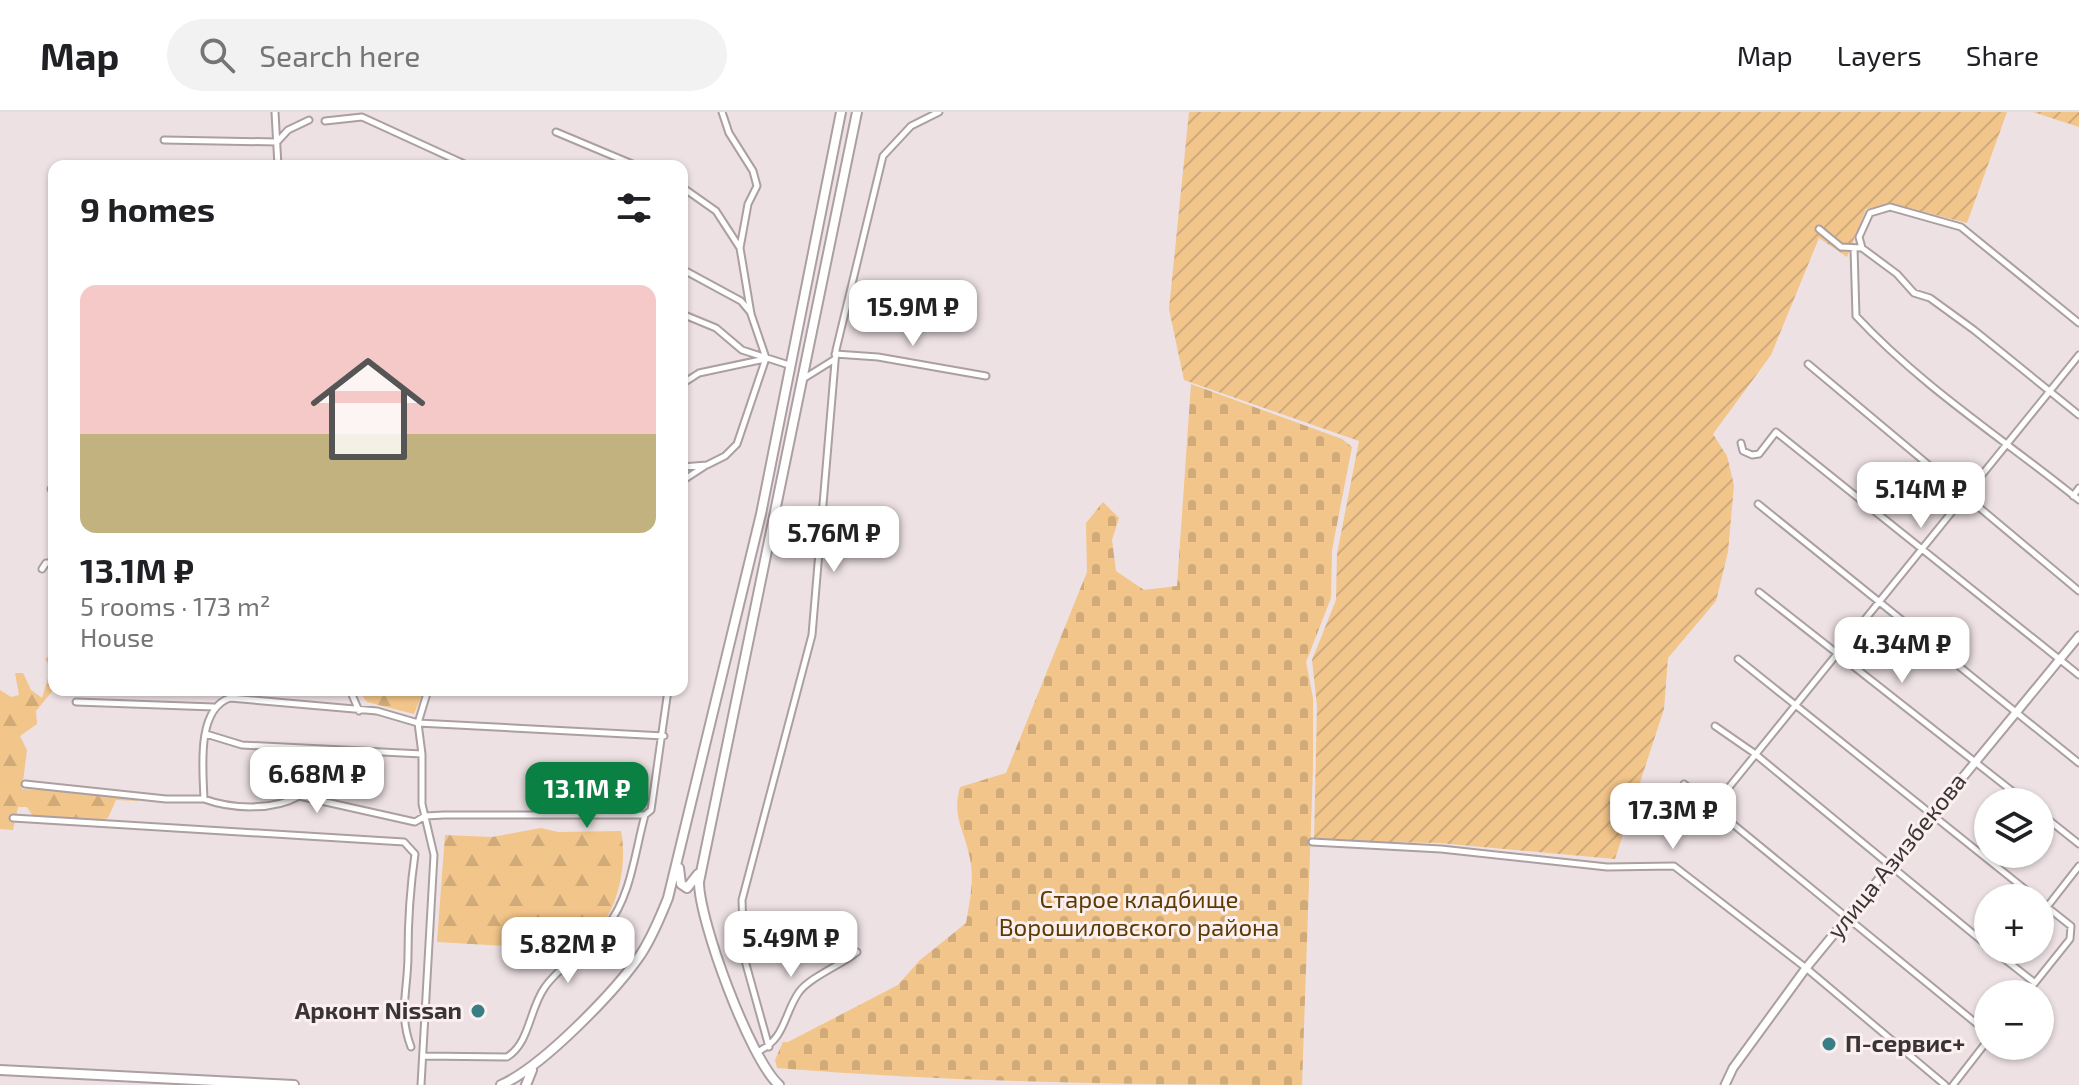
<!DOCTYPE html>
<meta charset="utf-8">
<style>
:root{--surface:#fff;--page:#f2f2f2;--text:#202124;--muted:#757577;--line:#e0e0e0;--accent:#0b8043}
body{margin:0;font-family:"Exo 2",sans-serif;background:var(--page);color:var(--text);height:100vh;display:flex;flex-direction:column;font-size:30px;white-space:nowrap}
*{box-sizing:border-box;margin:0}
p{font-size:26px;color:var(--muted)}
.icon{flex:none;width:44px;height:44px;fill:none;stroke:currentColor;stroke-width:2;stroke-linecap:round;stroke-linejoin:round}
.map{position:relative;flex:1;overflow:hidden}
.drawer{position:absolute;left:48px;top:48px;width:640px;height:536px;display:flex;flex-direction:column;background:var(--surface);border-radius:16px;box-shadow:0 2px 6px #0004}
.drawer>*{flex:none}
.fabs{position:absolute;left:1974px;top:676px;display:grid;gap:16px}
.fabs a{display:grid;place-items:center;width:80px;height:80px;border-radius:50%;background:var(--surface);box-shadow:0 2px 6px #0004;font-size:40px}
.price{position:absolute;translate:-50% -68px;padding:0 18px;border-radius:16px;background:#fff;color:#222;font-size:26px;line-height:52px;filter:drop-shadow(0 2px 4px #0008)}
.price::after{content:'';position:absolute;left:50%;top:48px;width:24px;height:18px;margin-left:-12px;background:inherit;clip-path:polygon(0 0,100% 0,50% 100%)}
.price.current{background:var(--accent);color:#fff}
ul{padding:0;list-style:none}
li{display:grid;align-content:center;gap:16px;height:424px;padding:0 32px}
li+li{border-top:2px solid var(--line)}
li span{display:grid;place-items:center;height:248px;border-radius:16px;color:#555}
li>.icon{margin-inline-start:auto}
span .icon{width:144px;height:144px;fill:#fffc;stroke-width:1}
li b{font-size:34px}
h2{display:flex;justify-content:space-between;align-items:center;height:96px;padding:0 32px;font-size:34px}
header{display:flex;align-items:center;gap:48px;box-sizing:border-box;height:112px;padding:0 40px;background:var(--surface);border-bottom:2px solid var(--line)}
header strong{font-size:38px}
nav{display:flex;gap:44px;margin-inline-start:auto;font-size:28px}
.search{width:560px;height:72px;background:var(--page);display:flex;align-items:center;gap:20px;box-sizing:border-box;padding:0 28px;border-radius:44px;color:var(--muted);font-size:30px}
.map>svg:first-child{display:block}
</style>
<header>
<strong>Map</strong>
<div class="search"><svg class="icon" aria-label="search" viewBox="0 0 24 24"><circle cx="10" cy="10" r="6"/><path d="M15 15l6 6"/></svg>Search here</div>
<nav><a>Map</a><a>Layers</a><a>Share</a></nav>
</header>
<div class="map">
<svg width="2079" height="973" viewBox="0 0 2079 973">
<defs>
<pattern id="forest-firs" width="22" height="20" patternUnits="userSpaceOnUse" patternTransform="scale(2)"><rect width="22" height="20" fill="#f2c58a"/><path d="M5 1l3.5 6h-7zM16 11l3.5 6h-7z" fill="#d0aa78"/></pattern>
<pattern id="cemetery-stones" width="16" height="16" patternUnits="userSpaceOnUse" patternTransform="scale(2)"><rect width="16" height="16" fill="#f2c58a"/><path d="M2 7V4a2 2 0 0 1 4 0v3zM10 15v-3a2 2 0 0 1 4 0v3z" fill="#d0aa78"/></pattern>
<pattern id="garden-furrows" width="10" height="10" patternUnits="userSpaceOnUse" patternTransform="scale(2)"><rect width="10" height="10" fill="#f2c58a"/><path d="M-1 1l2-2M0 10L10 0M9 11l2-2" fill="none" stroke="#d0aa78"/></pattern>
</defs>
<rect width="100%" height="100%" fill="#ede1e3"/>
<!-- forest -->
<path fill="url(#forest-firs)" d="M54,540V577L36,599L37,612L20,624L27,638L22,677L137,682L138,689L116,688L108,706L91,710L34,706L27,695H18L13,718L0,717V578L11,585L19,583L15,561H23L31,578L42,586L51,556L45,547Z
M358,578H424L414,602L367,590Z
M541,716L558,720L621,719C629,759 614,818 575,838L437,830L445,723L492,725Z"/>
<!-- cemetery -->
<path fill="url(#cemetery-stones)" d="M1191,272L1342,327L1352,335L1332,438L1331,486L1306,550L1313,586V656L1302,973C1126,973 952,970 777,956L775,948L783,930H788L898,873L919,849L966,811C970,787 975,766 969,742C963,715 952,704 960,675L1006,661L1087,460L1086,411L1103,390L1119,406L1112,428L1116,459L1144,478L1177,474Z"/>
<!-- garden -->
<path fill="url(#garden-furrows)" d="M1189,0H2007L1967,111L1892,92L1866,97L1847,145L1819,126L1771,243L1713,322L1727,344L1734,373L1728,440L1716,489L1668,546L1664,597L1615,747L1439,731L1314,729L1317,594L1312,548L1336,488L1337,442L1359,329L1184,268L1169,197Z
M2033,0H2079V15Z"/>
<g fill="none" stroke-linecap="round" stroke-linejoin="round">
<!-- minor casing -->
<g stroke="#ab9fa1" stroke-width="9">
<path id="minor" d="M275,0L278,54
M325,9L362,5L469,54
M556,20L637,54
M164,28L277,30L288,18L309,8
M682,75L716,99L740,136
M1819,117L1841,135L1862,136L1897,162L1914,181L1930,186L1974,218L2079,303
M1854,136L1856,204C1922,275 2005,328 2079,388
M1862,136L1859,125L1870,101L1890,95L1961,115L2079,211
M682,157L741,189L751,201
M682,202L716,216L742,238L789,253
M835,242L878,245L986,264
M1808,252L2079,479
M803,267L835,247
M682,272L699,261L765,247
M1741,331L1743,339L1752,343L1759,342L1776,320L2079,563
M682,355L707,353L725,344L737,332L766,246L751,202L740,136L748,92L757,74L753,59L729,21L722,0
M682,369L705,354
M51,377H54
M2073,384L2079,376
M1758,392L2079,651
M42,457L46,451H54
M1759,480L2026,690
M1738,547L2036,786
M350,578L359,599
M428,578L418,611L664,624
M76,590L214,595
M1715,614L1754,641L1988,834
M206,622L242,633L422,642
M25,672L166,687H204C203,658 196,597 230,586L377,599L418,611L422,642V692L434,743L421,973
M1684,672L1988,921
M204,687C231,697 273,699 299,684L415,710L425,704L444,703H645L651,698L668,578
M1713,695L2079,243
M2040,701L2079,732
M13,706L404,730L415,742C410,777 408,808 408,843C408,878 398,901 411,935
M1312,730L1441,737L1607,755L1674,754L1806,856L1945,973
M2040,789L2047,795
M1993,838L2035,871
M2026,882L2070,827L2071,814L2047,795L2079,754
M769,935L744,845L742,788L812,523L836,238L883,44L911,14L939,0
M757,940C786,927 783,903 799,880C810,865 841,853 857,840
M423,944L507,945C530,931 529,897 545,875C560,854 589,836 607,814C631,785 635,739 645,703
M1953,973L1988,928"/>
</g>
<!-- secondary casing -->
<g stroke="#ab9fa1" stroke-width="11">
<path id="secondary" d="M1725,973L1733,956L1806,856L2079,524"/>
</g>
<!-- trunk casing -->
<g stroke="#ab9fa1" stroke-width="12">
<path id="trunk" d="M679,756L681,772L687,776L698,762
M0,958L294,973
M501,973C542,955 615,880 641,842C652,825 660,806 668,786L761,402L841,0
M526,973L532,958
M779,973C750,947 699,809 699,770L857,0"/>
</g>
<!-- minor -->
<use href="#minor" stroke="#fff" stroke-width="5"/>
<!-- secondary -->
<use href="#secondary" stroke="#fff" stroke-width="7"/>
<!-- trunk -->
<use href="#trunk" stroke="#fff" stroke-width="8"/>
</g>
<!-- markers -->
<g fill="#377f85" stroke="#fbeff0" stroke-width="3">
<circle cx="478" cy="899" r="8"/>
<circle cx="1829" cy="932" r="8"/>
</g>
<g text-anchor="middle" stroke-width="6" stroke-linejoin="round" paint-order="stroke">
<!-- street labels -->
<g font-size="24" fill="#393435" stroke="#fbeff0">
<text transform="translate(1897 744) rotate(-51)" y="8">улица Азизбекова</text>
</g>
<!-- park labels -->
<g font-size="24" fill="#5c3b03" stroke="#fbeff0">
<text x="1139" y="796">Старое кладбище<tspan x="1139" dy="28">Ворошиловского района</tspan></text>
</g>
<!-- poi labels -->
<g font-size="24" font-weight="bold" fill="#393435" stroke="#fbeff0" text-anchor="end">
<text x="462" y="907">Арконт Nissan</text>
<text x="1845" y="940" text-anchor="start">П-сервис+</text>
</g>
</g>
</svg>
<div class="fabs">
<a><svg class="icon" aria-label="layers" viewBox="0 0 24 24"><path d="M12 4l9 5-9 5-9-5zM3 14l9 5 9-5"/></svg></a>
<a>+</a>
<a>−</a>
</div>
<b class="price" style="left:913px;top:236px">15.9M ₽</b>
<b class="price" style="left:1921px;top:418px">5.14M ₽</b>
<b class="price" style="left:834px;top:462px">5.76M ₽</b>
<b class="price" style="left:1902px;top:573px">4.34M ₽</b>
<b class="price" style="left:317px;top:703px">6.68M ₽</b>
<b class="price current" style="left:587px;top:718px">13.1M ₽</b>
<b class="price" style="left:1673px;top:739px">17.3M ₽</b>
<b class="price" style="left:791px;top:867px">5.49M ₽</b>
<b class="price" style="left:568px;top:873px">5.82M ₽</b>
<section class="drawer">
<h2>9 homes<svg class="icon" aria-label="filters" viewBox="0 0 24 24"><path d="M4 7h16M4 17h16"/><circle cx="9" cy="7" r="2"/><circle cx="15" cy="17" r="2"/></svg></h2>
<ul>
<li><span style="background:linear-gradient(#f6c9c9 60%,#c2b280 0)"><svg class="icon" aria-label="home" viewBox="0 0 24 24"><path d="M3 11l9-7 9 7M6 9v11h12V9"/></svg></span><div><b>13.1M ₽</b><p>5 rooms · 173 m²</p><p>House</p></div></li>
</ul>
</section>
</div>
